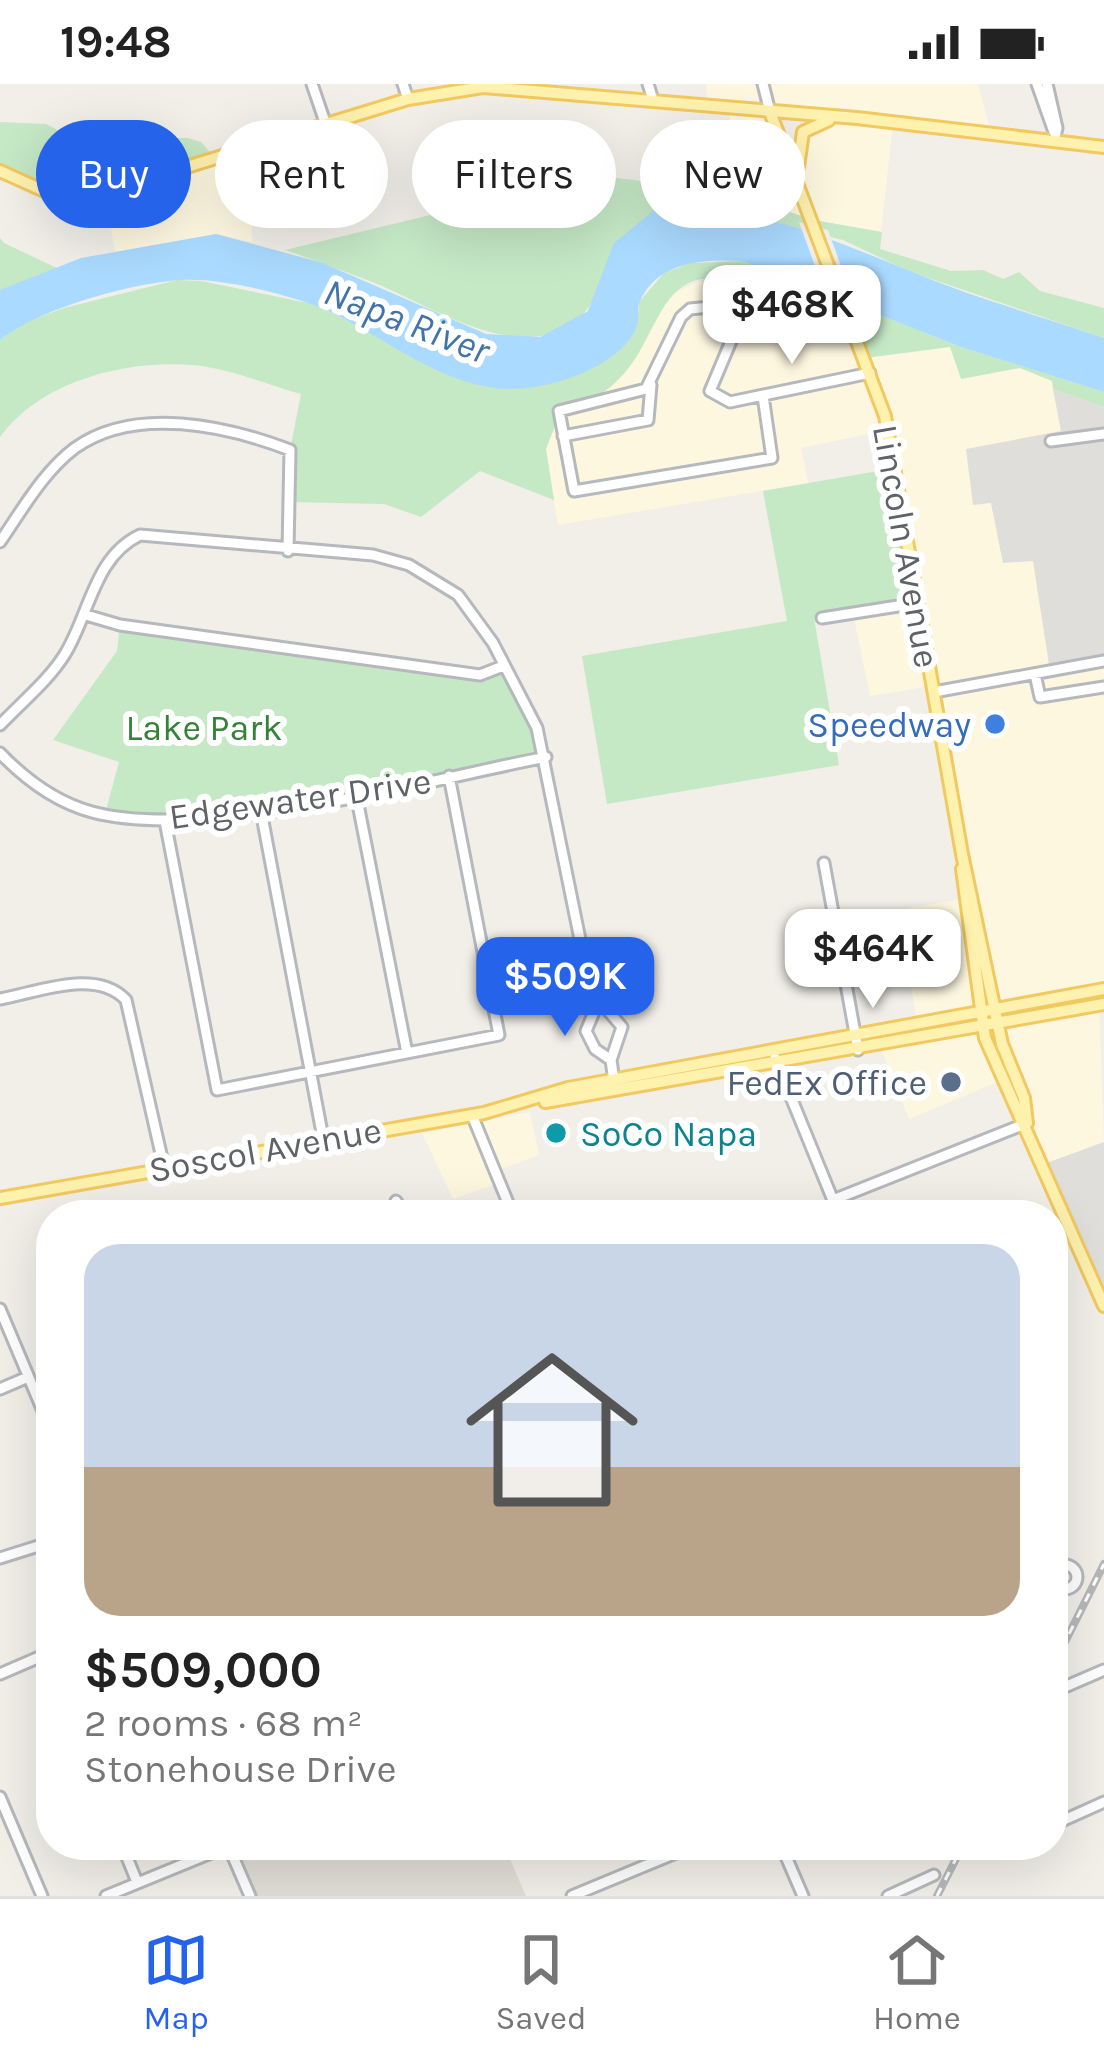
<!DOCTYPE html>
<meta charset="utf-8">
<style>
:root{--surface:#fff;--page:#f6f6f6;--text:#222;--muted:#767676;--line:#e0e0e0;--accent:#2563eb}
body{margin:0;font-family:Karla,sans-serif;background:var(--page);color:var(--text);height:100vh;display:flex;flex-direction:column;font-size:45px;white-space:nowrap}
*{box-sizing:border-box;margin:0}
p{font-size:39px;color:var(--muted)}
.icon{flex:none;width:66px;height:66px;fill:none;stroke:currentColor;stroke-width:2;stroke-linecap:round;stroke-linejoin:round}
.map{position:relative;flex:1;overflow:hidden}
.drawer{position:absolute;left:36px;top:1116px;width:1032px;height:660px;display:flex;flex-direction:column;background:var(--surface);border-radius:48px;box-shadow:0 12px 48px #0002}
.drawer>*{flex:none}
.guide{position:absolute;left:36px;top:36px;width:1032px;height:108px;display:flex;gap:24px}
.price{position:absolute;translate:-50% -102px;padding:0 27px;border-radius:24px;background:#fff;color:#222;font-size:39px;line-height:78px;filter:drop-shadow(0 3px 6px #0008)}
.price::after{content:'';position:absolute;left:50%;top:72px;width:36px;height:27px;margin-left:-18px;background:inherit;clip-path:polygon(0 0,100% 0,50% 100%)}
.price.on{background:var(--accent);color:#fff}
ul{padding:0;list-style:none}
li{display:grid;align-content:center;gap:24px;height:636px;padding:0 48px}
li+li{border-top:3px solid var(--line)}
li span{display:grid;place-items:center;height:372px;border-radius:36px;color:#555}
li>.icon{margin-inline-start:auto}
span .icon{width:216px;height:216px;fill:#fffc;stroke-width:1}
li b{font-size:51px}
.tag{padding:0 42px;border-radius:54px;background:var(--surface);box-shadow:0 12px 48px #0002;font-size:42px;line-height:108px}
.tag.on{background:var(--accent);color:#fff}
.status{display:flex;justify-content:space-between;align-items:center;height:84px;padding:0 60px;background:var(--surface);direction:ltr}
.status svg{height:33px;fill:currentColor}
.tab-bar{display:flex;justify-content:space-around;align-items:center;height:168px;border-top:3px solid var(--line);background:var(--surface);font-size:33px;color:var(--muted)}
.tab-bar a{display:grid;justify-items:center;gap:6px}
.tab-bar .on{color:var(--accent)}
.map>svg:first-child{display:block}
</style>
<div class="status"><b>19:48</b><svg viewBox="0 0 49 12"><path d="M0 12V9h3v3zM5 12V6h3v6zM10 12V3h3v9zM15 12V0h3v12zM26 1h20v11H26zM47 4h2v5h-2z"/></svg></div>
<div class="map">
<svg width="1104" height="1812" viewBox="0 0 1104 1812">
<rect width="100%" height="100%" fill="#f1efe8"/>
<!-- commercial -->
<path fill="#fef7e0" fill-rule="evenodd" d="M706,0H978L991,49L893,39L881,148L814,136L725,107L730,24L707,21ZM771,29L833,34L798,58L800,95Z
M251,64L252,158L216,150L115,168L105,110Z
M721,196L742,200L815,254L854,247L865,274L950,263L961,294L1020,284L1052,297L1061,347L966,365L973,420L991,418L1003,478L1033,476L1050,586L1104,577V905L996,928L931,602L870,612L853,529L916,519L887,346L801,364L808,399L558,441L546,365L559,332L631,282L665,214L697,198Z
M964,815L981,931L918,942L897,826Z
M1099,921L1104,1058L1044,1080L999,942Z
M983,944L1002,996L909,1035L880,962Z
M530,1028L539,1071L496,1087L499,1099L453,1115L422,1049Z"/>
<!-- industrial -->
<path fill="#e0deda" d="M1053,305L1104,323V577L1050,587L1033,477L1003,479L991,419L973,421L966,365L1061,347Z
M1104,1058V1222L1044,1080Z"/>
<!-- education -->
<path fill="#e1ded6" d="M228,1761H504L526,1812H250Z"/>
<!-- green -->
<path fill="#c5e8c5" d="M0,38L46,40L73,54H188L201,58L214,73L135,93L120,107L71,112L0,87Z
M542,85L725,107L814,136L882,148L880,165L951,187L983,186L1003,195L1019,188L1040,207L1104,224V254L911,188L843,156L707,122L598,209C549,297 447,231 382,202C350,189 317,177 285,166L480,119L535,121Z
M0,154L4,159L61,186L0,206Z
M743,177L961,263L1104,308V323L1053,305L1052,297L1020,284L961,295L950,263L865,274L854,247L815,254C792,238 765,209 739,200C664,173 660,247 627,286C608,309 587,320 559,332L546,365L554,416L480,387L421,433L384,420L290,418V366L301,310C269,301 235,287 202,282C133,274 43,294 0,353V256L18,241L64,224L177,196L201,197L313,220L482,301L539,302L587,286L638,232L639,218L664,189L691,179Z
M895,384L917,519L814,534L839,681L607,720L582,572L787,537L763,407Z
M120,541L480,591L503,582L546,673C403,700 251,747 105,730L119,678L53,656L117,567Z"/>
<!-- water -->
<path fill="#aadaff" d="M659,122C754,121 824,152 910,187C972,213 1040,232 1104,254V308L961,263L743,177C705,175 658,177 640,217C636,226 640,235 636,244C619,284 548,306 508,305C438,303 378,246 316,222C279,208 220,194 181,196C131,199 38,225 0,256V206L81,174L216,150L323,179L486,250L540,253L588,227L614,159Z"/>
<!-- pier -->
<path fill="#f1efe8" d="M799,138L828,146L857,226L828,218Z"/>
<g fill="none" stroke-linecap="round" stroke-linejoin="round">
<!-- minor casing -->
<g stroke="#b5b8bc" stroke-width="15">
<path id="minor" d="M312,0L326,41
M403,0L408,15
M648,0L653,16
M763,0L770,28
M1037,0L1054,48
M1047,0L1057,44L1054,57
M763,312L772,374L574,407L559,327L646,305L681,233L690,225L740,220L745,224L710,307L730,318L870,289
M563,352L648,336L651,301
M1051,357L1104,350
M0,458C22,426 44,387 75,364C135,321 227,342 290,366L288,467
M86,531L120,541L480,591L503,582
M822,534L917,519
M1035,590L1040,613L1104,603
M934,608L1104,577
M0,641C21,619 49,596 65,570C90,529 94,473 140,451L373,471L409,481L458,511L493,559L537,644L584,875L599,916L622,943L611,976L614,997
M0,669C26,696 55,718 92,728C204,758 428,696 546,673
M356,710L407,969
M261,727L323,1054
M165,737L217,1006L499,951L449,692
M824,779L858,966
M0,915C39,908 96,884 126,916L164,1083
M599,916L586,947L595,965L611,976
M775,974L839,1131
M472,1031L513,1131
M833,1116L1027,1039
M396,1117L405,1131
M0,1225L51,1346
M0,1305L28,1293
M0,1474L51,1458
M1053 1493a12 12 0 1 1 24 0a12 12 0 1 1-24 0Z
M41,1572L51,1595
M0,1590L51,1568
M1053,1608L1104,1586
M0,1713L42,1812
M1053,1741L1104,1718
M122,1761L137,1798
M228,1761L250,1812
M781,1761L803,1812
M997,1766L1008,1761
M106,1812L228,1762
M572,1812L695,1761
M888,1812L934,1791"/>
</g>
<!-- major casing -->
<g stroke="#f2c960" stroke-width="16">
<path id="major" d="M770,28L885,332L962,770L1002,960L1024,1014L1027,1039
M798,83L803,48L829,36
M0,87L51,110L92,112L408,15L483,3L857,34L1104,63
M962,785L985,954L1104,1222
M545,1018L1104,920
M0,1114L484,1029L568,1004L1104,905"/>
</g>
<!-- minor -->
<use href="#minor" stroke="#fff" stroke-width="9"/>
<!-- major -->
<use href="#major" stroke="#fff2af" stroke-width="10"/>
<!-- rail casing -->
<g stroke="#b6b7b8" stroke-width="8">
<path id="rail" d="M1053,1582L1104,1480
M937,1812L963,1761"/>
</g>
<!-- rail -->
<use href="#rail" stroke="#fff" stroke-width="3" stroke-dasharray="9" stroke-linecap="butt"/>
</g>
<!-- markers -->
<circle fill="#3f7fe0" stroke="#fff" stroke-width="4.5" cx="995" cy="640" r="12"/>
<circle fill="#5c6f8a" stroke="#fff" stroke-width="4.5" cx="951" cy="998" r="12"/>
<circle fill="#0f9aa8" stroke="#fff" stroke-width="4.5" cx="556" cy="1049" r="12"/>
<g text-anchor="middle" stroke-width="12" stroke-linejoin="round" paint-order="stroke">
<!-- street labels -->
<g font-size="36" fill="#5f6368" stroke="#fff">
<text transform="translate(907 462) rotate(80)" y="13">Lincoln Avenue</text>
<text transform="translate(300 714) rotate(-8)" y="13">Edgewater Drive</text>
<text transform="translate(265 1065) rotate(-10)" y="13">Soscol Avenue</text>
</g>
<!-- shop labels -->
<g font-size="36" fill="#366cbe" stroke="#fff" text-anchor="end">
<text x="971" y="653">Speedway</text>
</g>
<!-- park labels -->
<g font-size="36" fill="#348238" stroke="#fff">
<text x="204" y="656">Lake Park</text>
</g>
<!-- service labels -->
<g font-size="36" fill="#4e5e75" stroke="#fff" text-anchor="end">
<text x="927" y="1011">FedEx Office</text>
</g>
<!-- culture labels -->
<g font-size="36" fill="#0d838f" stroke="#fff" text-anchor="start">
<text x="580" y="1062">SoCo Napa</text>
</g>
<!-- water labels -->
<g font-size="39" font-style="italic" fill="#4174aa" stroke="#fff">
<text transform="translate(407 236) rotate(21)" y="14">Napa River</text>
</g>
</g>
</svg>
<b class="price" style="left:792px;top:283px">$468K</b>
<b class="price" style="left:873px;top:927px">$464K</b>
<b class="price on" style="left:565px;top:955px">$509K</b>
<div class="guide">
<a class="tag on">Buy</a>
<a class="tag">Rent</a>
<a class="tag">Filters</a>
<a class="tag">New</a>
</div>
<section class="drawer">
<ul>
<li><span style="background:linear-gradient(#c9d6e8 60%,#b9a48a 0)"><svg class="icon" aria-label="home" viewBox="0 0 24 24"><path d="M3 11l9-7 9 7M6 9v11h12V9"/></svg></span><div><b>$509,000</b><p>2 rooms · 68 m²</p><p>Stonehouse Drive</p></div></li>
</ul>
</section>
</div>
<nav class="tab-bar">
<a class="on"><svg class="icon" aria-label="map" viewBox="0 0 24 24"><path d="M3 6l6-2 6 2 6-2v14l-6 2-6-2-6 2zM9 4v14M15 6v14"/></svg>Map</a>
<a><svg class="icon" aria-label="saved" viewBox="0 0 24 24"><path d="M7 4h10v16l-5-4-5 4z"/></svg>Saved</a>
<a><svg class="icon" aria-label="home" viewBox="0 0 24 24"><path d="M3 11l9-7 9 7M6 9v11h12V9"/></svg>Home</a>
</nav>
